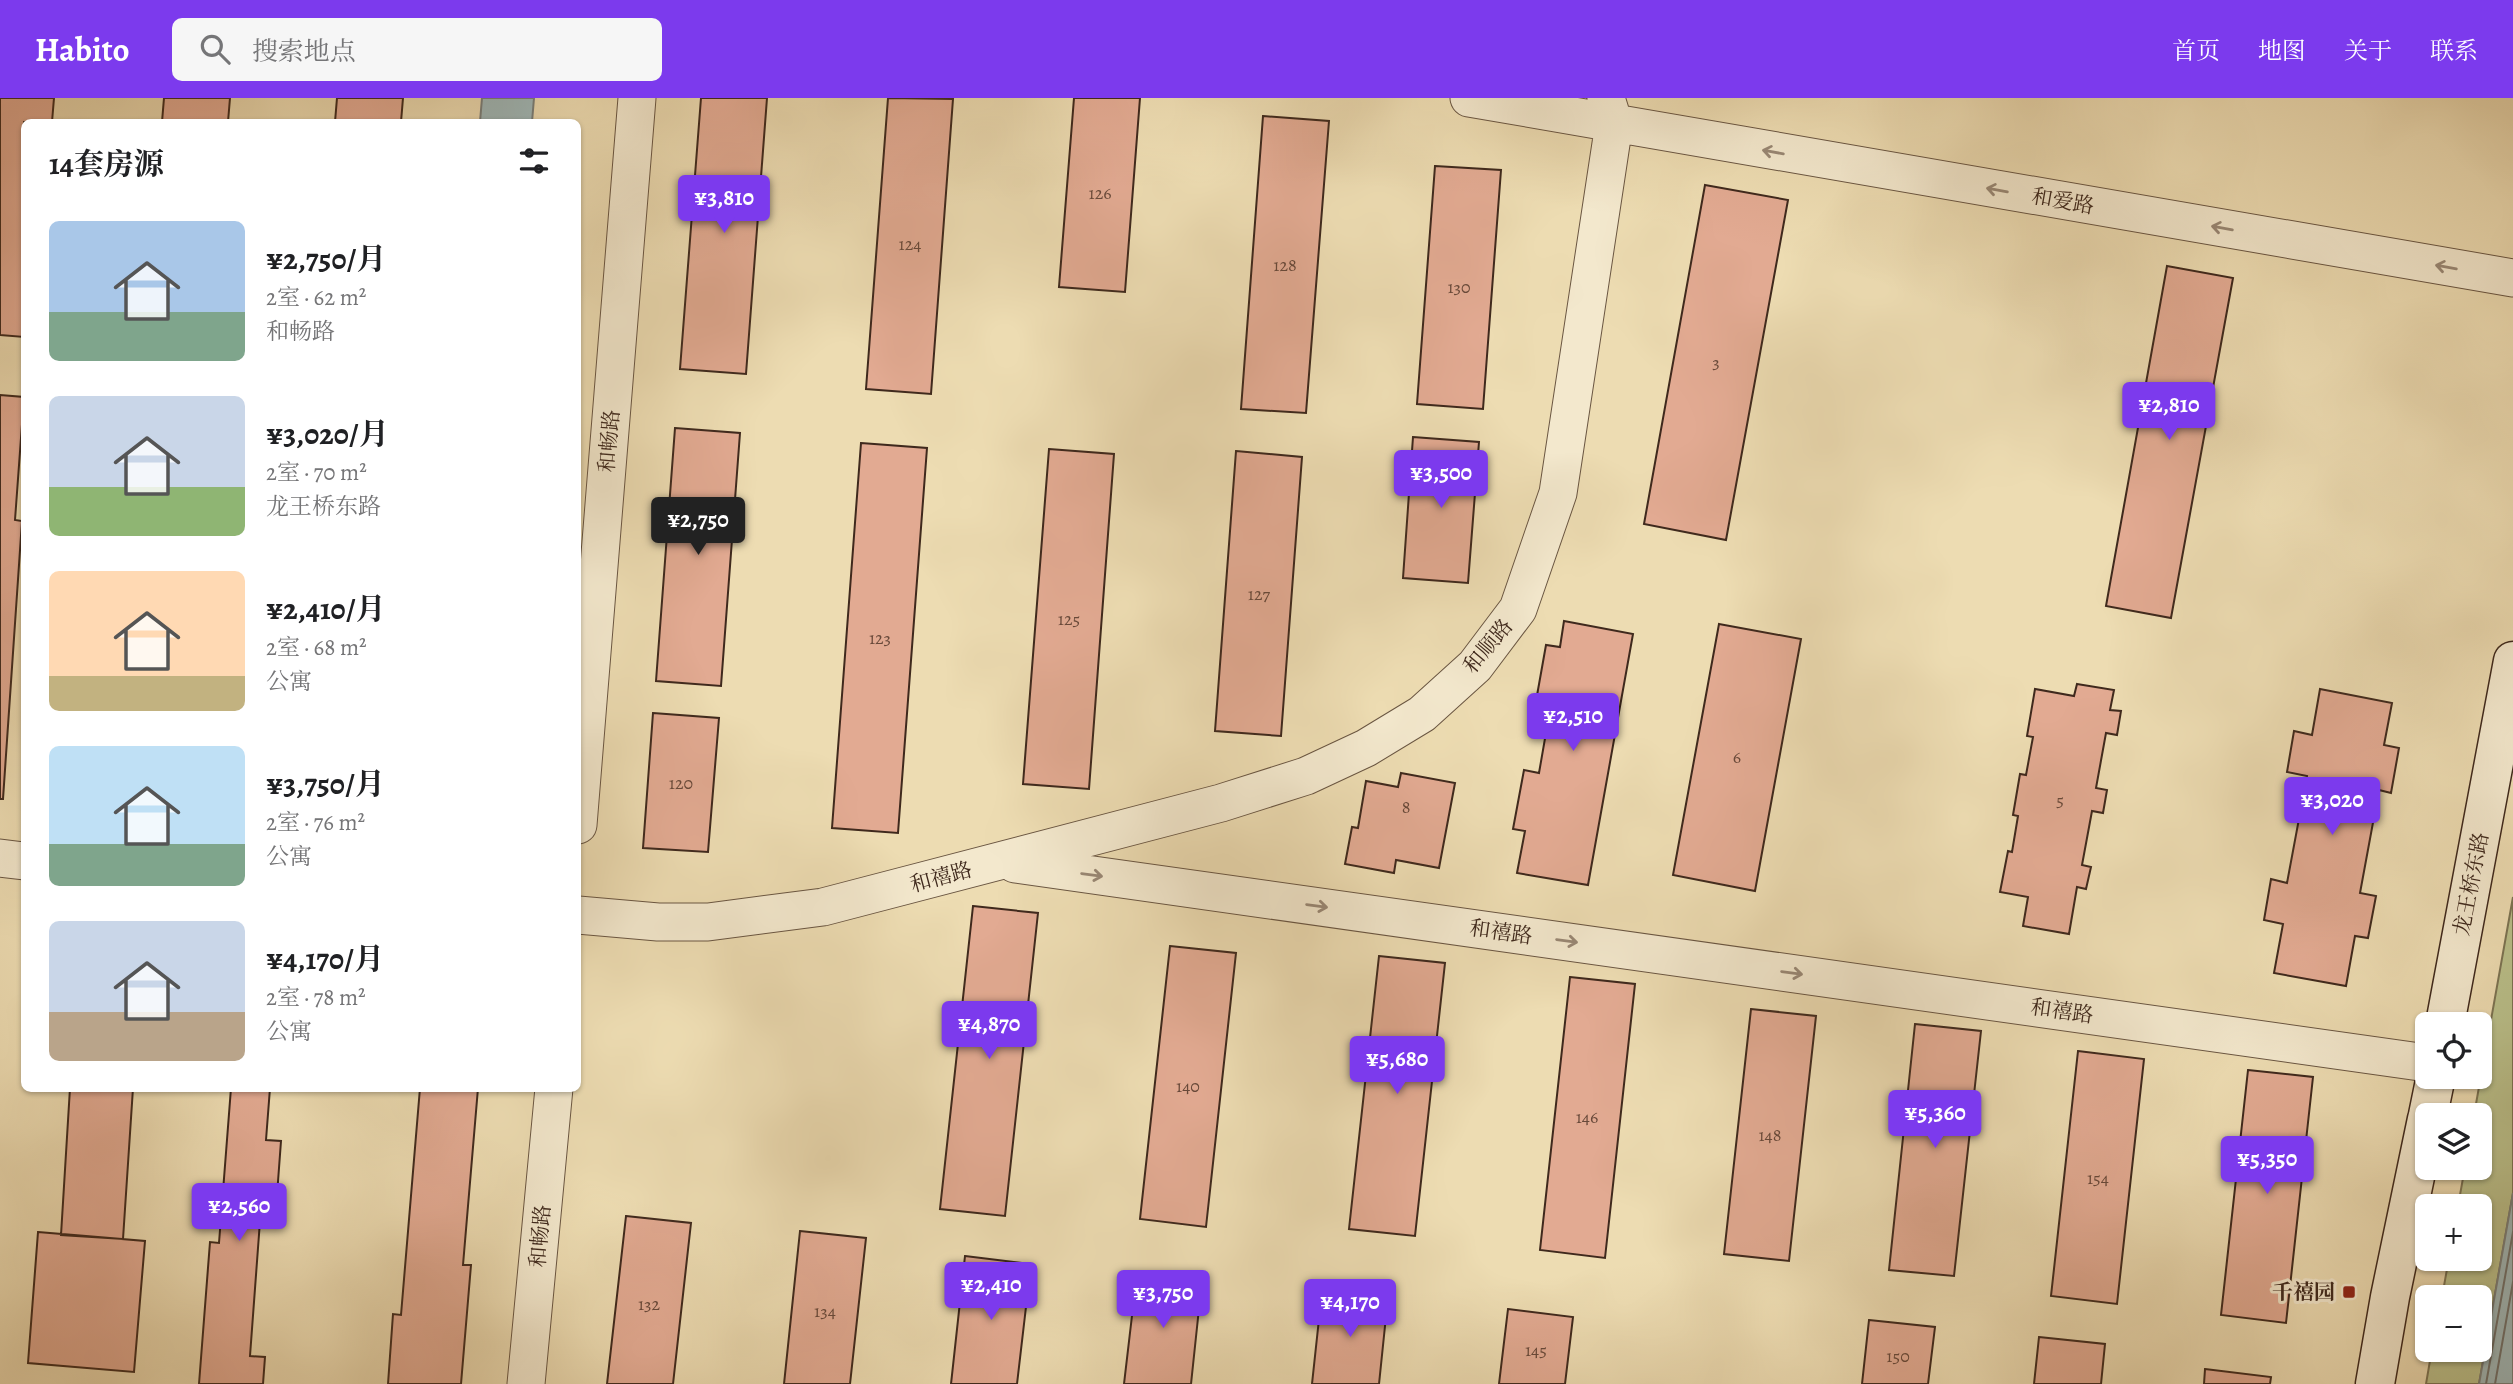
<!DOCTYPE html>
<html lang="zh">
<meta charset="utf-8">
<style>
:root{--surface:#fff;--page:#f6f6f6;--text:#202124;--muted:#757577;--accent:#7c3aed}
body{margin:0;font-family:Alegreya,"Noto Serif SC",serif;background:var(--page);color:var(--text);height:100vh;display:flex;flex-direction:column;font-size:26px;white-space:nowrap}
*{box-sizing:border-box;margin:0}
p{font-size:23px;color:var(--muted)}
.icon{flex:none;width:38px;height:38px;fill:none;stroke:currentColor;stroke-width:2;stroke-linecap:round;stroke-linejoin:round}
.map{position:relative;flex:1;overflow:hidden}
.sheet{position:absolute;left:21px;top:21px;width:560px;height:973px;display:flex;flex-direction:column;background:var(--surface);border-radius:10px;box-shadow:0 2px 5px #0004}
.sheet>*{flex:none}
.buttons{position:absolute;left:2415px;top:914px;display:grid;gap:14px}
.buttons a{display:grid;place-items:center;width:77px;height:77px;border-radius:10px;background:var(--surface);box-shadow:0 2px 5px #0004;font-size:35px}
.price{position:absolute;translate:-50% -60px;padding:0 16px;border-radius:7px;background:var(--accent);color:#fff;font-size:23px;line-height:46px;filter:drop-shadow(0 2px 4px #0008)}
.price::after{content:'';position:absolute;left:50%;top:42px;width:21px;height:16px;margin-left:-10px;background:inherit;clip-path:polygon(0 0,100% 0,50% 100%)}
.price.on{background:#222;color:#fff}
ul{padding:0;list-style:none}
li{display:flex;align-items:center;gap:21px;height:175px;padding:0 28px}
li span{display:grid;place-items:center;flex:none;width:196px;height:140px;border-radius:10px;color:#555}
li>.icon{margin-inline-start:auto}
span .icon{width:84px;height:84px;fill:#fffc;stroke-width:1}
li b{font-size:30px}
h2{display:flex;justify-content:space-between;align-items:center;height:84px;padding:0 28px;font-size:30px}
header{display:flex;align-items:center;gap:42px;box-sizing:border-box;height:98px;padding:0 35px;background:var(--accent);color:#fff}
header strong{font-size:33px}
nav{display:flex;gap:38px;margin-inline-start:auto;font-size:24px}
.search{width:490px;height:63px;background:var(--page);display:flex;align-items:center;gap:18px;box-sizing:border-box;padding:0 24px;border-radius:10px;color:var(--muted);font-size:26px}
.map>svg:first-child{display:block}
</style>
<header>
<strong>Habito</strong>
<div class="search"><svg class="icon" aria-label="search" viewBox="0 0 24 24"><circle cx="10" cy="10" r="6"/><path d="M15 15l6 6"/></svg>搜索地点</div>
<nav><a>首页</a><a>地图</a><a>关于</a><a>联系</a></nav>
</header>
<div class="map">
<svg width="2513" height="1286" viewBox="0 0 2513 1286">
<rect width="100%" height="100%" fill="#eddcb2"/>
<filter id="stains"><feTurbulence type="fractalNoise" baseFrequency=".00286" numOctaves="4"/><feColorMatrix values="0 0 0 0 .2 0 0 0 0 .09 0 0 0 0 .02 0 0 0 .5 -.17"/></filter>
<radialGradient id="worn" r=".72"><stop offset=".6" stop-color="#630" stop-opacity="0"/><stop offset="1" stop-color="#630" stop-opacity=".3"/></radialGradient>
<!-- green -->
<path fill="#bac08b" stroke="#7c7454" stroke-width="2" d="M2513,799V1095L2479,1286H2426L2432,1251H2480V1199H2442L2449,1160H2480V1108H2458L2465,1069H2480V1017H2474Z"/>
<!-- water -->
<path fill="#9fb8b9" stroke="#797f7b" stroke-width="2" d="M482,0H534L532,24H480Z
M2513,1095V1286H2479Z"/>
<g fill="none" stroke-linecap="round" stroke-linejoin="round">
<!-- shore -->
<path stroke="#6f706b" stroke-width="2" d="M2486,1286L2513,1134
M2495,1286L2513,1184"/>
</g>
<!-- building -->
<path fill="#e2aa92" stroke="#3f291d" stroke-width="2" d="M0,0H54L52,24H24V239L0,237Z
M164,0H230L228,24H162Z
M337,0H403L401,24H335Z
M701,0H767L746,276L680,271Z
M888,0L953,1L931,296L866,291Z
M1074,0H1140L1125,194L1059,189Z
M1263,18L1329,23L1306,315L1241,311Z
M1435,68L1501,72L1483,311L1417,306Z
M1705,87L1788,102L1726,442L1644,426Z
M2167,168L2233,180L2171,520L2106,508Z
M0,297L24,299L15,422L22,423L3,701H0Z
M675,330L740,335L721,588L656,583Z
M1413,339L1479,344L1468,485L1403,480Z
M861,345L927,350L898,735L832,730Z
M1049,351L1114,356L1089,691L1023,686Z
M1236,353L1302,359L1281,638L1215,633Z
M1564,523L1633,536L1588,787L1517,775L1525,733L1513,731L1524,672L1539,675L1551,606L1536,603L1546,547L1560,549Z
M1719,526L1801,541L1755,793L1673,777Z
M2077,586L2114,592L2110,612L2121,613L2117,637L2106,635L2096,690L2107,692L2103,715L2092,713L2082,767L2091,769L2086,791L2077,789L2069,836L2023,828L2028,799L2000,794L2008,753L2012,754L2018,718L2013,717L2020,676L2026,677L2033,639L2027,638L2035,591L2074,598Z
M2320,591L2392,605L2384,647L2399,650L2391,695L2379,692L2360,795L2376,798L2368,840L2355,838L2346,888L2274,875L2283,826L2264,822L2271,781L2287,785L2307,678L2287,674L2294,633L2312,637Z
M653,615L719,620L708,754L643,750Z
M1401,675L1455,685L1439,770L1396,762L1394,775L1345,766L1352,729L1358,730L1366,683L1398,689Z
M973,808L1038,815L1005,1118L940,1111Z
M1170,848L1236,855L1206,1129L1140,1121Z
M1379,858L1445,865L1415,1138L1349,1131Z
M1570,879L1635,886L1605,1160L1540,1152Z
M1751,911L1816,918L1789,1163L1724,1156Z
M1915,926L1981,933L1954,1178L1889,1172Z
M2078,953L2144,961L2117,1206L2051,1198Z
M2248,972L2313,979L2286,1225L2221,1217Z
M70,990H133L123,1141L61,1137Z
M231,990H270L266,1042L281,1043L277,1097L262,1096L250,1258L265,1259L263,1286H199L210,1144L219,1145Z
M420,990H478L463,1167H471L461,1286H388L393,1216L401,1217Z
M626,1118L691,1125L673,1286H607Z
M800,1133L866,1140L850,1286H784Z
M38,1134L145,1143L134,1274L28,1265Z
M965,1158L1031,1166L1017,1286H951Z
M1137,1175L1202,1182L1191,1286H1124Z
M1322,1193L1388,1199L1379,1286H1312Z
M1508,1211L1573,1219L1565,1286H1499Z
M1869,1222L1935,1229L1928,1286H1862Z
M2039,1239L2105,1246L2101,1286H2034Z
M2205,1271L2271,1279L2270,1286H2204Z"/>
<g fill="none" stroke-linecap="round" stroke-linejoin="round">
<!-- street casing -->
<g stroke="#6a5642" stroke-width="39">
<path id="street" d="M1469,0L2513,180
M578,727L637,0
M0,760L24,763
M1015,766L2427,965
M578,817L658,824H708L823,809L1221,705L1306,678L1366,650L1422,616L1475,568L1518,511L1558,395L1614,26L1606,0
M526,1286L554,990"/>
</g>
<!-- secondary casing -->
<g stroke="#3f291d" stroke-width="41">
<path id="secondary" d="M2445,926L2513,563
M2428,1017L2436,978
M2375,1286L2390,1199L2427,1021"/>
</g>
<!-- street -->
<use href="#street" stroke="#f3e8cd" stroke-width="37"/>
<!-- secondary -->
<use href="#secondary" stroke="#f3e8cd" stroke-width="38"/>
</g>
<!-- one-way arrows -->
<defs><path id="oneway-shaft" d="M-6 0H5M1.5-3L5.5 0L1.5 3" fill="none" stroke-width="1.6" stroke-linecap="round" stroke-linejoin="round" transform="scale(1.75)"/></defs>
<g stroke="#998875">
<use href="#oneway-shaft" transform="translate(1773 54) rotate(-170)"/>
<use href="#oneway-shaft" transform="translate(1997 92) rotate(-170)"/>
<use href="#oneway-shaft" transform="translate(2222 130) rotate(-170)"/>
<use href="#oneway-shaft" transform="translate(2446 169) rotate(-170)"/>
<use href="#oneway-shaft" transform="translate(1092 777) rotate(8)"/>
<use href="#oneway-shaft" transform="translate(1317 808) rotate(8)"/>
<use href="#oneway-shaft" transform="translate(1567 843) rotate(8)"/>
<use href="#oneway-shaft" transform="translate(1792 875) rotate(8)"/>
</g>
<!-- markers -->
<rect fill="#8f2418" stroke="#f3e8cd" stroke-width="2.5" x="2342" y="1187" width="14" height="14" rx="3.5"/>
<g text-anchor="middle" stroke-width="6" stroke-linejoin="round" paint-order="stroke">
<!-- number labels -->
<g font-size="18" fill="#68493a">
<text x="1100" y="101">126</text>
<text x="910" y="152">124</text>
<text x="1285" y="173">128</text>
<text x="1459" y="195">130</text>
<text x="1716" y="270">3</text>
<text x="1259" y="502">127</text>
<text x="1069" y="527">125</text>
<text x="880" y="546">123</text>
<text x="1737" y="665">6</text>
<text x="681" y="691">120</text>
<text x="2060" y="708">5</text>
<text x="1406" y="715">8</text>
<text x="1188" y="994">140</text>
<text x="1587" y="1025">146</text>
<text x="1770" y="1043">148</text>
<text x="2098" y="1086">154</text>
<text x="649" y="1212">132</text>
<text x="825" y="1219">134</text>
<text x="1536" y="1258">145</text>
<text x="1898" y="1264">150</text>
</g>
<!-- street labels -->
<g font-size="21" fill="#3f291d" stroke="#f3e8cd">
<text transform="translate(2063 103) rotate(10)" y="7">和爱路</text>
<text transform="translate(609 343) rotate(-85)" y="7">和畅路</text>
<text transform="translate(1488 548) rotate(-50)" y="7">和顺路</text>
<text transform="translate(941 779) rotate(-15)" y="7">和禧路</text>
<text transform="translate(2471 786) rotate(-79)" y="7">龙王桥东路</text>
<text transform="translate(1501 834) rotate(8)" y="7">和禧路</text>
<text transform="translate(2062 913) rotate(8)" y="7">和禧路</text>
<text transform="translate(540 1138) rotate(-85)" y="7">和畅路</text>
</g>
<!-- poi labels -->
<g font-size="21" font-weight="bold" fill="#3f291d" stroke="#f3e8cd" text-anchor="end">
<text x="2335" y="1201">千禧园</text>
</g>
</g>
<rect width="100%" height="100%" filter="url(#stains)"/>
<rect width="100%" height="100%" fill="url(#worn)"/>
</svg>
<div class="buttons">
<a><svg class="icon" aria-label="locate" viewBox="0 0 24 24"><circle cx="12" cy="12" r="6"/><path d="M12 2v4M12 18v4M2 12h4M18 12h4"/></svg></a>
<a><svg class="icon" aria-label="layers" viewBox="0 0 24 24"><path d="M12 4l9 5-9 5-9-5zM3 14l9 5 9-5"/></svg></a>
<a>+</a>
<a>−</a>
</div>
<b class="price" style="left:724px;top:137px">¥3,810</b>
<b class="price" style="left:2169px;top:344px">¥2,810</b>
<b class="price" style="left:1441px;top:412px">¥3,500</b>
<b class="price on" style="left:698px;top:459px">¥2,750</b>
<b class="price" style="left:1573px;top:655px">¥2,510</b>
<b class="price" style="left:2332px;top:739px">¥3,020</b>
<b class="price" style="left:989px;top:963px">¥4,870</b>
<b class="price" style="left:1397px;top:998px">¥5,680</b>
<b class="price" style="left:1935px;top:1052px">¥5,360</b>
<b class="price" style="left:2267px;top:1098px">¥5,350</b>
<b class="price" style="left:239px;top:1145px">¥2,560</b>
<b class="price" style="left:991px;top:1224px">¥2,410</b>
<b class="price" style="left:1163px;top:1232px">¥3,750</b>
<b class="price" style="left:1350px;top:1241px">¥4,170</b>
<section class="sheet">
<h2>14套房源<svg class="icon" aria-label="filters" viewBox="0 0 24 24"><path d="M4 7h16M4 17h16"/><circle cx="9" cy="7" r="2"/><circle cx="15" cy="17" r="2"/></svg></h2>
<ul>
<li><span style="background:linear-gradient(#a9c7e8 65%,#7fa58c 0)"><svg class="icon" aria-label="home" viewBox="0 0 24 24"><path d="M3 11l9-7 9 7M6 9v11h12V9"/></svg></span><div><b>¥2,750/月</b><p>2室 · 62 m²</p><p>和畅路</p></div></li>
<li><span style="background:linear-gradient(#c9d6e8 65%,#8fb573 0)"><svg class="icon" aria-label="home" viewBox="0 0 24 24"><path d="M3 11l9-7 9 7M6 9v11h12V9"/></svg></span><div><b>¥3,020/月</b><p>2室 · 70 m²</p><p>龙王桥东路</p></div></li>
<li><span style="background:linear-gradient(#ffd9b3 75%,#c2b280 0)"><svg class="icon" aria-label="home" viewBox="0 0 24 24"><path d="M3 11l9-7 9 7M6 9v11h12V9"/></svg></span><div><b>¥2,410/月</b><p>2室 · 68 m²</p><p>公寓</p></div></li>
<li><span style="background:linear-gradient(#bfe0f5 70%,#7fa58c 0)"><svg class="icon" aria-label="home" viewBox="0 0 24 24"><path d="M3 11l9-7 9 7M6 9v11h12V9"/></svg></span><div><b>¥3,750/月</b><p>2室 · 76 m²</p><p>公寓</p></div></li>
<li><span style="background:linear-gradient(#c9d6e8 65%,#b9a48a 0)"><svg class="icon" aria-label="home" viewBox="0 0 24 24"><path d="M3 11l9-7 9 7M6 9v11h12V9"/></svg></span><div><b>¥4,170/月</b><p>2室 · 78 m²</p><p>公寓</p></div></li>
</ul>
</section>
</div>
